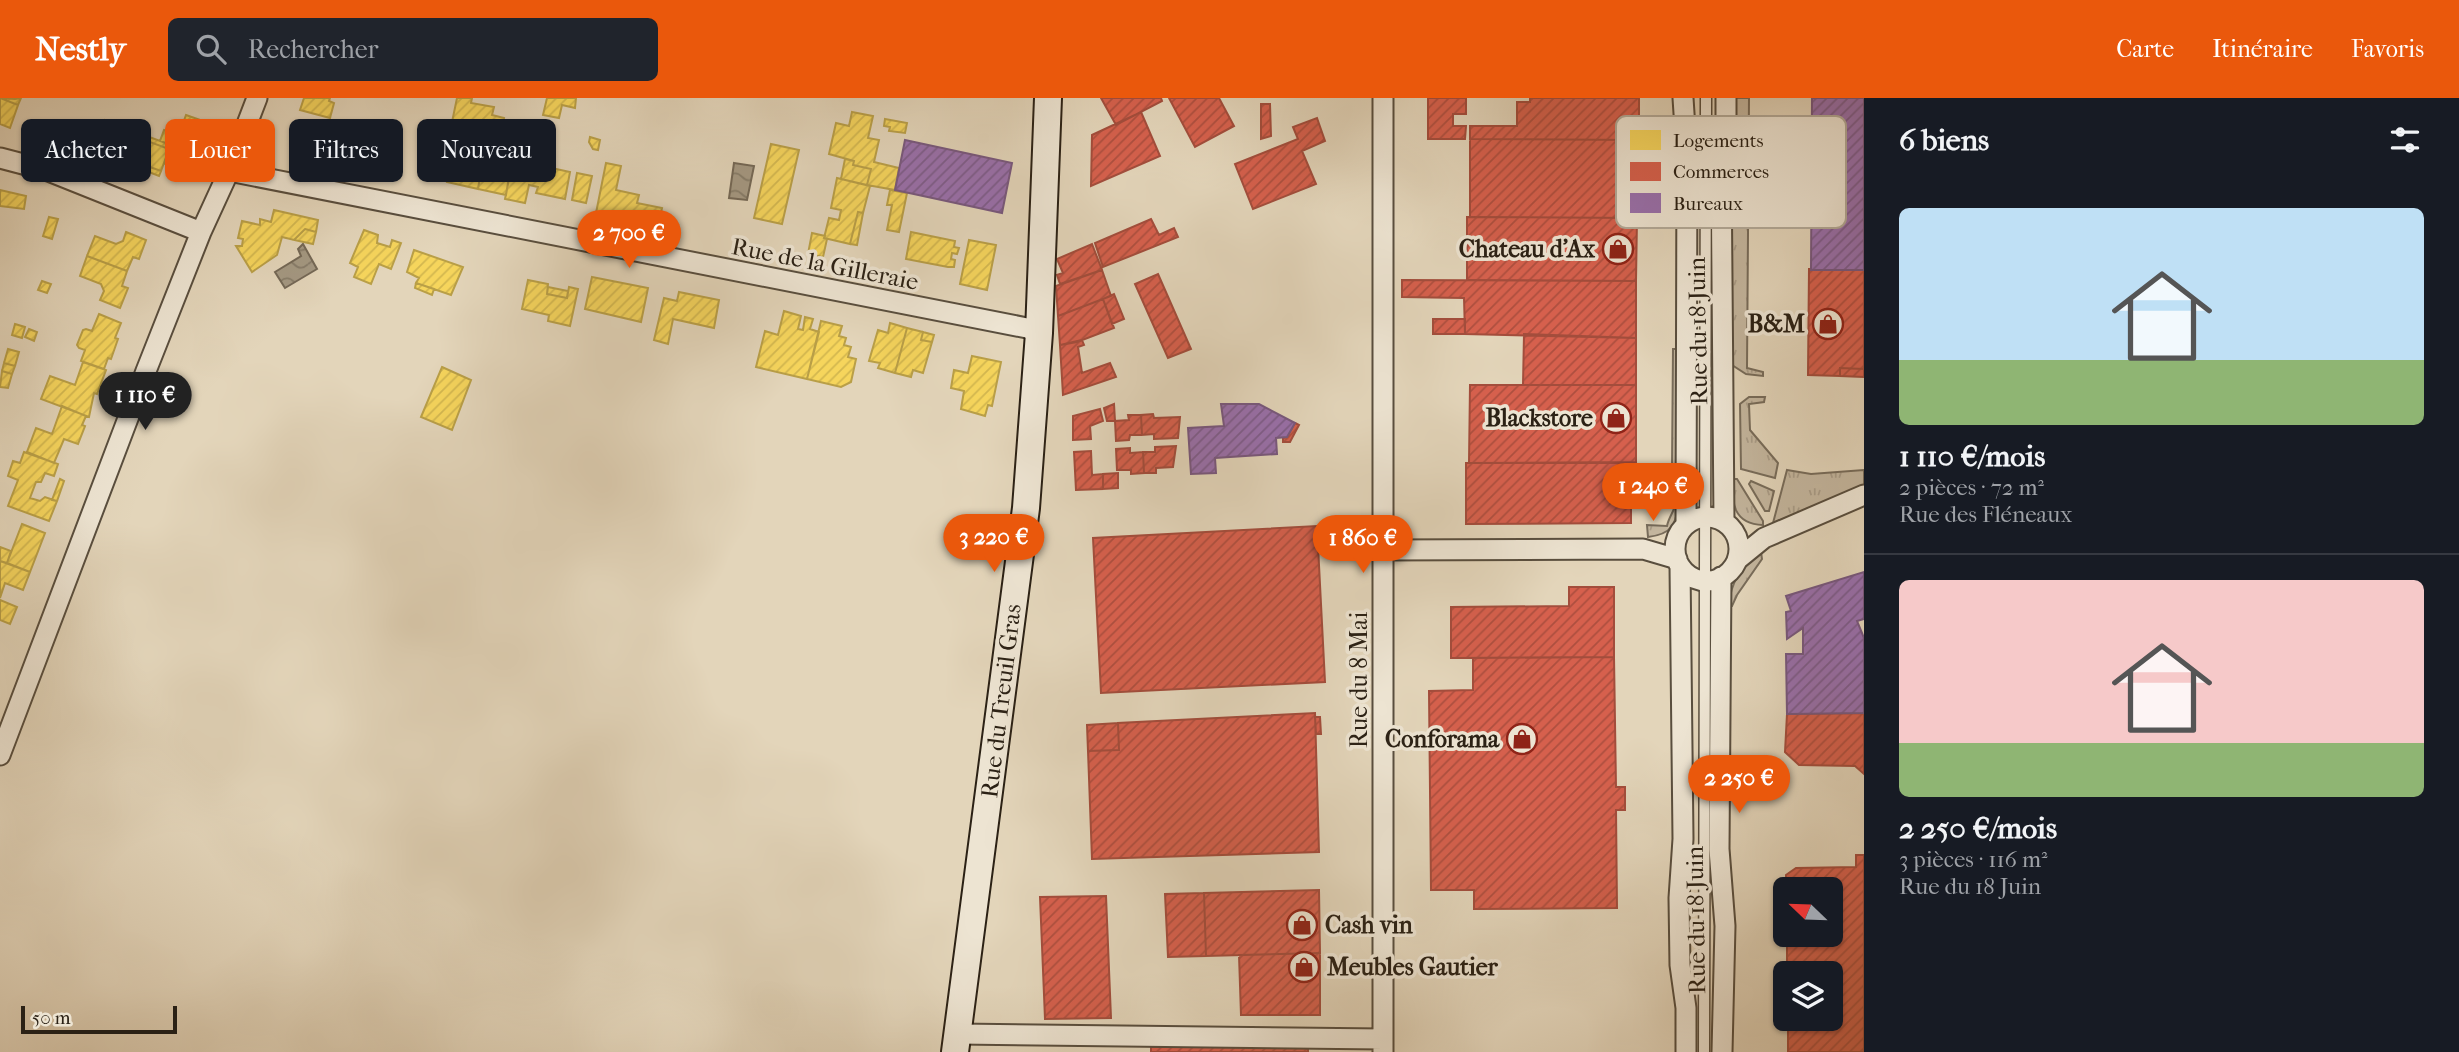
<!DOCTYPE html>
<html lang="fr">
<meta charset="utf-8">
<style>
:root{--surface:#171b24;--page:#20242c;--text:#f1f3f6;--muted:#9ea1a6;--line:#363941;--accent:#ea580c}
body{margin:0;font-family:"IM FELL French Canon",serif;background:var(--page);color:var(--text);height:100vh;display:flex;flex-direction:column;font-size:26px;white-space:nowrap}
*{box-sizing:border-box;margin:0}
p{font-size:23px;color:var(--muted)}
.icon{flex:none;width:38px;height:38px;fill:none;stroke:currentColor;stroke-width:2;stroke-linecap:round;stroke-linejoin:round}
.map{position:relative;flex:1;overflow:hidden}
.sheet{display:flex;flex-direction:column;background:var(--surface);width:595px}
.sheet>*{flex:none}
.guide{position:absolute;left:21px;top:21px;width:665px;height:63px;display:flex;gap:14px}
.needle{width:46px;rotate:293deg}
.tools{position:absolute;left:1773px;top:779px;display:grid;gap:14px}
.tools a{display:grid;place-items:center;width:70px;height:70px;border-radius:10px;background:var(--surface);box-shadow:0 2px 5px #0004;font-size:35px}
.scale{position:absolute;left:21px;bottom:18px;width:156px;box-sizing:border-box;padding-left:7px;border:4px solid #2b2115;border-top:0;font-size:19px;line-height:24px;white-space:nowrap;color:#2b2115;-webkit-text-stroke:5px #ede4d2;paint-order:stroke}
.price{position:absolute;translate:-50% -60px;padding:0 16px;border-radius:24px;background:var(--accent);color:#fff;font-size:23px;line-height:46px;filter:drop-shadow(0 2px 4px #0008)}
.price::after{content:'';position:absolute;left:50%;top:42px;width:21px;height:16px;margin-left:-10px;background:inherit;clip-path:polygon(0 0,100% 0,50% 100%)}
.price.selected{background:#222;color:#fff}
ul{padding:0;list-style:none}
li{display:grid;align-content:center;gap:14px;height:371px;padding:0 35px}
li+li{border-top:2px solid var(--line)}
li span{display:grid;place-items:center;height:217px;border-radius:10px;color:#555}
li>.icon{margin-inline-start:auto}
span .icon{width:126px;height:126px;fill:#fffc;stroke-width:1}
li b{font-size:30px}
h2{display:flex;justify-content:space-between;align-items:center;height:84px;padding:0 35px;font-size:30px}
.tag{padding:0 24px;border-radius:10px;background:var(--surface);box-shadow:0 2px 5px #0004;font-size:24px;line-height:63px}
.tag.selected{background:var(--accent);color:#fff}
header{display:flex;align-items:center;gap:42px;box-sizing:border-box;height:98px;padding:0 35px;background:var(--accent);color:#fff}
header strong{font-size:33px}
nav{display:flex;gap:38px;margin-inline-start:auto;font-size:24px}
.search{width:490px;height:63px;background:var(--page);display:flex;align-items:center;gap:18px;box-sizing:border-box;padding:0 24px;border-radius:10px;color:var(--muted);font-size:26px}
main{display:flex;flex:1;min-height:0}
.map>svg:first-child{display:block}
</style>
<header>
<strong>Nestly</strong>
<div class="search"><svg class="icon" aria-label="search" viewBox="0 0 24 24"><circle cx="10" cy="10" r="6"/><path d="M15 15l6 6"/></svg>Rechercher</div>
<nav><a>Carte</a><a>Itinéraire</a><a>Favoris</a></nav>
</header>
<main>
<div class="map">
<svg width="1864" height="954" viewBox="0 0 1864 954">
<defs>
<pattern id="grass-tufts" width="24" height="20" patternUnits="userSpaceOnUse" patternTransform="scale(1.75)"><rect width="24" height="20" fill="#c4b69e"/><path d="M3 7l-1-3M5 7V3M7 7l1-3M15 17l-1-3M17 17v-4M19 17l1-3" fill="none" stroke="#a99c87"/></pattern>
<pattern id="water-waves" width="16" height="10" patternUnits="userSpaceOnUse" patternTransform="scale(1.75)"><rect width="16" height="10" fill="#a49882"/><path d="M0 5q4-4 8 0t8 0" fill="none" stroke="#867c69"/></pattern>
<pattern id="homes-hatch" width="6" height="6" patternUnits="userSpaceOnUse" patternTransform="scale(1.75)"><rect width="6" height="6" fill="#f6d55c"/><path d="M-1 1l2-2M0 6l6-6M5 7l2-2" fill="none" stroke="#d3b74f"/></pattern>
<pattern id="shops-hatch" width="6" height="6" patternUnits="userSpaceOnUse" patternTransform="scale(1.75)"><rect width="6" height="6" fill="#d6604d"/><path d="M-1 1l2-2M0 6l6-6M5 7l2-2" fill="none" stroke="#ae4f3f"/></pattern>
<pattern id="offices-hatch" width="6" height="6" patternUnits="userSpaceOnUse" patternTransform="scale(1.75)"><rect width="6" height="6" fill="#9970ab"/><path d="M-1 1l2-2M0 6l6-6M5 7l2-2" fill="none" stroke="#7d5c8a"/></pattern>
</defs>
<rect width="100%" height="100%" fill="#e3d5ba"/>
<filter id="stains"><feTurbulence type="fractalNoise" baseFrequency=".00286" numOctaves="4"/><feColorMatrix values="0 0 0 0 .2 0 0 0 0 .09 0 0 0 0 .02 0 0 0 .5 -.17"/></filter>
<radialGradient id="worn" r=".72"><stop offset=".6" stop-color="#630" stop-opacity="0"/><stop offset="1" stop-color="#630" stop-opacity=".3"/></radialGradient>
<!-- grass -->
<path fill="url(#grass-tufts)" stroke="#786c5a" stroke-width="2" d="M1732,0H1749L1747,270L1763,274V278L1746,276L1732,267Z
M1673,251H1678L1677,372L1672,370Z
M1749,299H1765L1764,304L1749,306L1750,332L1778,365L1775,380L1741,371L1740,306Z
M1787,372L1811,376L1864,372V388L1773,425Z
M1732,381H1737L1763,423V427C1733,426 1732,405 1732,381Z
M1751,383L1774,393L1769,413H1765L1749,386Z
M1676,403H1679C1676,426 1673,436 1648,439L1647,427L1667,428C1669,418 1675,413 1676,403Z
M1761,454L1762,461L1737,497L1732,508H1729C1730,484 1742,468 1761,454Z"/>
<!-- water -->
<path fill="url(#water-waves)" stroke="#746856" stroke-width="2" d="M734,65L754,68L747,102L729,100Z
M303,146L317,171L285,190L275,174L301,158L298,151Z"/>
<!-- homes -->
<path fill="url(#homes-hatch)" stroke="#b99f47" stroke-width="2" d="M0,0L18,7L10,30L0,26Z
M0,0L15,1L21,0L18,7Z
M304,0H330L329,3L334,5L330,20L300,12Z
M457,0H472L471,5L494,9L492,17L504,20L500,39L477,37L479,30L469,28L468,33L451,29Z
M547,0H576L575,10L562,7L559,20L543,17Z
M852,14L873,18L868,40L879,42L874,64L899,70L895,92L867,87L871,71L853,67L854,63L829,56L836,25L849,28Z
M186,17L209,25L190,75L168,67Z
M885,21L907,25L905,35L889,33L890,29L884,28Z
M105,22L122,29L120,33L169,51L161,73L111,55L113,50L97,44Z
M521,24L529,25L526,38L519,37Z
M177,27L182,28L168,67L164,65L169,51L120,33L122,29L171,47Z
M164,32L175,36L171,47L160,43Z
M590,39L600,42L598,52L593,51L589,44Z
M771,46L799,52L782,126L754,120Z
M526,48L550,53L547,69L570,74L565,101L536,95L538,89L529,87L525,105L505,101L511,71L524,75Z
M111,55L161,73L159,78L110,59Z
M845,61L854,63L853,67L871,71L867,87L841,81Z
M606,65L621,68L616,92L639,97L637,105L662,110L658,129L596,115Z
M451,67L481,73L478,91L447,84Z
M481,73L509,79L506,97L478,91Z
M577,75L592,78L586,105L572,102Z
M837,80L870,88L863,115L858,114L850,146L824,140L829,120L839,122L841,112L831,110Z
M0,92L26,98L24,111L0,108Z
M890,92L907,95L899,134L887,132L892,107H887Z
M274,112L318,122L316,134L305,131L294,142L282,139L277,157L252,174L236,148H242L243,141L238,140L242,123L260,127V121L271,124Z
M858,114L863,115L857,147L850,146Z
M49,119L58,121L52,141L43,138Z
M305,131L316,134L313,146L294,142Z
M364,132L378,137L377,145L390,149L392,142L401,145L391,171L379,166L371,186L354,179L358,169L350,165Z
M126,134L146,142L139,161L133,159L127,173L87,158L95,138L116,146L123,143Z
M911,134L955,143L954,149L959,150L957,156L952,155L951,161L955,162L954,169H948L906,161Z
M812,135L825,138L824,140L827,141L823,159L808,156Z
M969,142L996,147L987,192L960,186Z
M414,152L463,169L451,197L416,185L419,180L407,174Z
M87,158L127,173L122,188L128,190L120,210L100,202L104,193L101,186L80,178Z
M592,179L648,190L641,224L585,211Z
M528,182L548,186L547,196L567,200L569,189L578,191L570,228L548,223L549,217L522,211Z
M42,183L51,186L47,195L38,192Z
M416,185L434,191L432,197L415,190Z
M548,189L568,193L567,200L547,196Z
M679,194L719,202L714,230L673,221L668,246L654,242L664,200L677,203Z
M784,213L801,218L798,231L803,232L805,219L813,221L810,231L819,234L807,281L756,269L765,233L778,237Z
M99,216L121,225L115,240L118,241L111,261L108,260L104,271L81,263L85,252L79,250L77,247L83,232L86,231L92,233Z
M821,223L842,228L839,238L846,240L844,247L851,249L848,259L856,261L851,284L841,289L807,281Z
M890,225L907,230L895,275L878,270L880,265L869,263L878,232L888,235Z
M15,226L25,229L22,240L12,237Z
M907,230L923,234L921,242L932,244L923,275L913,272L911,279L895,275Z
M29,231L37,234L34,243L25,239Z
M923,234L934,237L932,244L921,242Z
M8,251L19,254L15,268L4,265Z
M972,258L1001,264L992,308L988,307L985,318L961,311L964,293L951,290L954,272L968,275Z
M83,264L106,272L97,296L94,295L89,319L41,301L50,278L75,287Z
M4,265L15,268L12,276L2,273Z
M442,269L471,282L452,332L421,319Z
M2,273L12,276L8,290L0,289Z
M62,308L86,318L82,327L85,328L78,346L64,341L54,365L27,354L36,330L52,336Z
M24,354L58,366L54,378L45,375L41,384H36L30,400L40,403L45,399L57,403L49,423L8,408L18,382L8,378L13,363L20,365Z
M60,381L64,383L57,403L52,402Z
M22,426L45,435L30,474L7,465Z
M0,449L11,453L7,465L0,463Z
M0,463L30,474L23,492L5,485L0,500Z
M0,502L17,509L10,526L0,522Z"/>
<!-- shops -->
<path fill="url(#shops-hatch)" stroke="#a34d3c" stroke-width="2" d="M1101,0H1161L1162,3L1116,27Z
M1169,0H1219L1234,28L1195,49Z
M1428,0H1466V16H1453V28H1466L1465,41H1428Z
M1530,0H1639V42L1470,41V28H1517V4H1530Z
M1261,6H1270L1271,38L1261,41Z
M1141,14L1160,58L1091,88L1092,37Z
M1317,20L1325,43L1302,53L1316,86L1253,111L1235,66L1298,41L1293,29Z
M1470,41L1639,42L1637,120L1470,119Z
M1467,119L1637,120L1636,183L1467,182Z
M1151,121L1159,137L1174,130L1178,139L1103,169L1095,145Z
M1092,146L1102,172L1060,186L1057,177L1063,175L1057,161Z
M1809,171L1864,172V271L1840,270V278L1808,277Z
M1102,172L1111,198L1058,218L1056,188Z
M1158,176L1191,251L1168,260L1135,186Z
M1402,182L1636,183V240L1465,236L1464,200L1402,199Z
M1114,196L1124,221L1112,226L1103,201Z
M1103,201L1114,230L1077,244L1060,247L1058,218Z
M1433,221H1465V236H1433Z
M1524,236L1636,240V287H1523Z
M1082,242L1084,247L1078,249L1082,275L1110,265L1116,279L1063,297L1060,247Z
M1840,270L1864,271V279L1840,278Z
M1470,287H1636V364L1469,365Z
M1114,306L1115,323H1107L1104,310Z
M1100,311L1103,323L1090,328L1091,341L1073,342V318Z
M1153,316L1154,320L1180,319L1178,340L1154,341V336L1142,337L1141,317Z
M1128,317H1141L1142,337H1130L1129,342L1116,343L1115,323L1129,322Z
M1295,325L1299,327L1290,344H1283V340L1287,339Z
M1176,348L1173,369L1156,370V375H1144L1143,354H1155V349Z
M1130,350V355L1143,354L1144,375L1131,376V372H1117L1116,351Z
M1091,353L1092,377L1103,376V391L1076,392L1074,354Z
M1466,365H1631V425L1466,426Z
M1118,375V390L1103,391V376Z
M1317,428L1325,584L1101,595L1093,440Z
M1569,489H1614V559L1451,560V509L1569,508Z
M1614,559L1616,689H1625V712H1616L1617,810L1474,811V792H1431L1429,593L1473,592V560Z
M1315,615L1319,754L1092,761L1088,653L1119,652L1118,625Z
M1864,615V676L1855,668L1799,667L1785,654L1787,616Z
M1315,619H1320L1321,636H1316Z
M1118,625L1119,652L1088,653L1087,627Z
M1856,757H1864V954H1788V920H1830V875H1787V836H1830V791H1786V777L1796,770L1856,769Z
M1319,792L1320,855L1206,858L1204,795Z
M1204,795L1206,858L1168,859L1165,796Z
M1106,798L1111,920L1045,921L1040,799Z
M1320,855V917H1241L1239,857Z
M1308,946V954H1151V949Z"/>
<!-- offices -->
<path fill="url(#offices-hatch)" stroke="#78587e" stroke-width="2" d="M1812,0H1864V172H1811Z
M905,42L1012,65L1002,115L895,92Z
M1221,306H1259L1295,325L1287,339L1276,340L1277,356L1215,360L1216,375L1191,376L1188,330L1224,328Z
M1864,474V521L1857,523L1864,540V615L1787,616L1786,556H1803V530L1787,541L1786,514L1791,513L1786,498Z"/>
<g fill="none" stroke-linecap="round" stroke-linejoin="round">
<!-- lane casing -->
<g stroke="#594e3e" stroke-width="13">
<path id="lane" d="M1704,954L1706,0"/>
</g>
<!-- street casing -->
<g stroke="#594e3e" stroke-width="23">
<path id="street" d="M1383,0V954
M1683,0L1687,61L1686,426
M0,60L46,72L201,134
M229,73L1027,230L1039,235
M1675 451a32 32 0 1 1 64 0a32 32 0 1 1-64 0Z
M1724,423L1721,61L1726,30V0
M1383,452L1643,451L1677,461
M1737,462L1764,440L1864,397
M1680,468L1683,741L1679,800L1680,867L1686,910V954
M1721,479L1719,751L1725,828L1722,954
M0,657L146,273L201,134L229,73L257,0
M958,936L1383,941"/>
</g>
<!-- secondary casing -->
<g stroke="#2b2115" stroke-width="30">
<path id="secondary" d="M955,954L1026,410L1039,235L1048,0"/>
</g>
<!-- lane -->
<use href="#lane" stroke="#ede4d2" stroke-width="10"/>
<!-- street -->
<use href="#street" stroke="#ede4d2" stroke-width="19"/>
<!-- secondary -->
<use href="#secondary" stroke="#ede4d2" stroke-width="26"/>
</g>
<!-- icons -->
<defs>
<g id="shop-ring" transform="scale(1.575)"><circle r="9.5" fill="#ede4d2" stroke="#8f2418" stroke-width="1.5"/><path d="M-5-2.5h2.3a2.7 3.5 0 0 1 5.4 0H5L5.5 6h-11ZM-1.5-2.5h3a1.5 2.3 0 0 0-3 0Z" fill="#8f2418"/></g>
</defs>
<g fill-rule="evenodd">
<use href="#shop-ring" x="1618" y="151"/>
<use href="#shop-ring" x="1828" y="226"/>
<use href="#shop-ring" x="1616" y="320"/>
<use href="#shop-ring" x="1522" y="641"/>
<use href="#shop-ring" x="1302" y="827"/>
<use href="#shop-ring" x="1304" y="869"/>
</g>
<g text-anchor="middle" stroke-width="7" stroke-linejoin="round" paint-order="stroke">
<!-- poi labels -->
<g font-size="24" font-weight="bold" fill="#2b2115" stroke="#ede4d2" text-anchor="end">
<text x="1595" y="159">Chateau d'Ax</text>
<text x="1805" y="234">B&amp;M</text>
<text x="1593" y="328">Blackstore</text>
<text x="1499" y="649">Conforama</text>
<text x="1325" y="835" text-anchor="start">Cash vin</text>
<text x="1327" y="877" text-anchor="start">Meubles Gautier</text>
</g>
<!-- street labels -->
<g font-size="24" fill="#2b2115" stroke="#ede4d2">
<text transform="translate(825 166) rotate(11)" y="8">Rue de la Gilleraie</text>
<text transform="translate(1698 233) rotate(-91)" y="8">Rue du 18 Juin</text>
<text transform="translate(1359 582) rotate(-90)" y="8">Rue du 8 Mai</text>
<text transform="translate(1001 603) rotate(-83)" y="8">Rue du Treuil Gras</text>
<text transform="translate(1696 822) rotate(-91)" y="8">Rue du 18 Juin</text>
</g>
</g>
<!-- legend -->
<rect x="1616" y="18" width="230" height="112" rx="10" fill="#ede4d2" stroke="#b3aa99" stroke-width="2"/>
<rect x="1630" y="32" width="31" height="20" fill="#f6d55c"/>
<rect x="1630" y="64" width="31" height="19" fill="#d6604d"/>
<rect x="1630" y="95" width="31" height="20" fill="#9970ab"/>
<g font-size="19" fill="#2b2115">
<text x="1673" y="49">Logements</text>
<text x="1673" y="80">Commerces</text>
<text x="1673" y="112">Bureaux</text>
</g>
<rect width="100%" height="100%" filter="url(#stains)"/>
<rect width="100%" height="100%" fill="url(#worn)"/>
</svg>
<div class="tools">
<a><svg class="needle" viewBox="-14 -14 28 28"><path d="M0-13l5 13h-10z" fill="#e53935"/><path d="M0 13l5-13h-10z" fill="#9ea1a6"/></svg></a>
<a><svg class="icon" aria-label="layers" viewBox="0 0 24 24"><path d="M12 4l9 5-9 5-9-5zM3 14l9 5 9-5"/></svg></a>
</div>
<div class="scale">50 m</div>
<b class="price" style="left:629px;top:172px">2 700 €</b>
<b class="price selected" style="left:145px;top:334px">1 110 €</b>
<b class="price" style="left:1653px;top:425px">1 240 €</b>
<b class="price" style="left:994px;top:476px">3 220 €</b>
<b class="price" style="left:1363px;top:477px">1 860 €</b>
<b class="price" style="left:1739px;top:717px">2 250 €</b>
<div class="guide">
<a class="tag">Acheter</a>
<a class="tag selected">Louer</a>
<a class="tag">Filtres</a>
<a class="tag">Nouveau</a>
</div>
</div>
<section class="sheet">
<h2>6 biens<svg class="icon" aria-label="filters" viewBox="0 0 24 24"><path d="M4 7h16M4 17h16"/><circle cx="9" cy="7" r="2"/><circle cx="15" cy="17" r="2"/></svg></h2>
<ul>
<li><span style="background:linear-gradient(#bfe0f5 70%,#8fb573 0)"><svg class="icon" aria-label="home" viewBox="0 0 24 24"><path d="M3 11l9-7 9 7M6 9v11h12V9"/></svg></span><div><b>1 110 €/mois</b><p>2 pièces · 72 m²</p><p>Rue des Fléneaux</p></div></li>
<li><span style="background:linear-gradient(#f6c9c9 75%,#8fb573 0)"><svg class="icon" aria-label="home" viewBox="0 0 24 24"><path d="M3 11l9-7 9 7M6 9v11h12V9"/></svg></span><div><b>2 250 €/mois</b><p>3 pièces · 116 m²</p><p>Rue du 18 Juin</p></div></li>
</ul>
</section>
</main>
